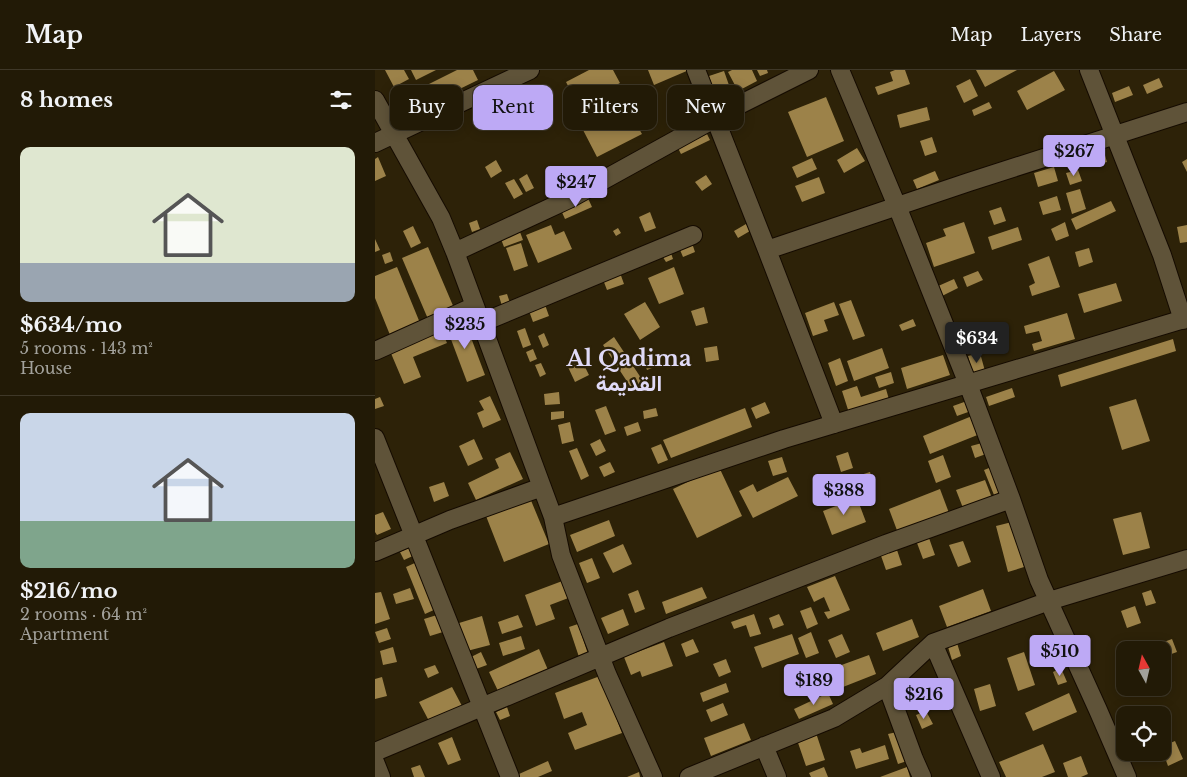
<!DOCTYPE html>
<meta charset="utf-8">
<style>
:root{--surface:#221a06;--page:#2a2310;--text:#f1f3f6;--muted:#a2a19b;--line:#3f3828;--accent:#bda9f5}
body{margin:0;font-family:"Libre Baskerville",Vazirmatn,serif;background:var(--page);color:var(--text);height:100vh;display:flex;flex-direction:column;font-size:19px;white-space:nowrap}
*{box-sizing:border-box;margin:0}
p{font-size:16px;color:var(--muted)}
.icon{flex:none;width:28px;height:28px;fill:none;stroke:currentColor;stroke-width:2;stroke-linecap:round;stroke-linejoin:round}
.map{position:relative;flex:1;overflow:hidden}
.drawer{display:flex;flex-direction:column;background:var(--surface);width:375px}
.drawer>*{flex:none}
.hud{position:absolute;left:15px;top:15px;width:475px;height:45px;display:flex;gap:10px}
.needle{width:32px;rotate:352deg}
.controls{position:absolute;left:741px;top:571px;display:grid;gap:10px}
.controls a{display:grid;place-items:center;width:55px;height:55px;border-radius:10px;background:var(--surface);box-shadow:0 2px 12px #0003,0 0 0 1px var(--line);font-size:25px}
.price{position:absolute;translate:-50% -42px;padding:0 11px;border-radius:5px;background:var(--accent);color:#111;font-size:16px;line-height:32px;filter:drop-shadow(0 1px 2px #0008)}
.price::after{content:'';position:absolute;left:50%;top:30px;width:15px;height:11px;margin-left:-8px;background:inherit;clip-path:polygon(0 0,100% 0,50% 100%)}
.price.on{background:#222;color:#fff}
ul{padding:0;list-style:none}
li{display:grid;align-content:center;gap:10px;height:265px;padding:0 20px}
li+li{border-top:1px solid var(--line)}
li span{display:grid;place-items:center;height:155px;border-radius:10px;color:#555}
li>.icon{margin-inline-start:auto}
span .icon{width:90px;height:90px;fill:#fffc;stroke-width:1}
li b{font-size:21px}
h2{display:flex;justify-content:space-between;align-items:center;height:60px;padding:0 20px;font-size:21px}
.pill{padding:0 18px;border-radius:10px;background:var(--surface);box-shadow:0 2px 12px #0003,0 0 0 1px var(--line);font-size:18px;line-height:45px}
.pill.on{background:var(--accent);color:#111}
header{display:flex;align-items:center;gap:30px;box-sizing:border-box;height:70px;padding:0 25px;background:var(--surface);border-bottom:1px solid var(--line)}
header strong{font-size:24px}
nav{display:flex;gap:28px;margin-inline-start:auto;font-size:18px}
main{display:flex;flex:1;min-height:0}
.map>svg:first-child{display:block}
</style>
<header>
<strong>Map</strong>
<nav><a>Map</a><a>Layers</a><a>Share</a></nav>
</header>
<main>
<section class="drawer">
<h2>8 homes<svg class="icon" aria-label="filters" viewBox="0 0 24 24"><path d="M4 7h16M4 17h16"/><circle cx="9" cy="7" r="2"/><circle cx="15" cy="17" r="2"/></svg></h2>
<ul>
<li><span style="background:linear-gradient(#dfe7d0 75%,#9aa5b1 0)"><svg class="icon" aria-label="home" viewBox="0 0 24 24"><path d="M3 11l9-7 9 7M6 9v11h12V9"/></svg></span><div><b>$634/mo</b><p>5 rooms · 143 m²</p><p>House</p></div></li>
<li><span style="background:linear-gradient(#c9d6e8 70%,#7fa58c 0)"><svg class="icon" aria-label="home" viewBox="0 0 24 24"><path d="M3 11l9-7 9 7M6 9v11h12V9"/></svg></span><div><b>$216/mo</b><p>2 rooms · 64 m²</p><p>Apartment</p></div></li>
</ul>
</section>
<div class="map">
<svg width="812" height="707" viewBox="0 0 812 707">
<rect width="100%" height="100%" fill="#2d2208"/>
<!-- building -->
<path fill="#9c8249" d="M10,0H29L34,9L19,17Z
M36,0H61L41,10Z
M82,0H98L103,10L56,33L48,17Z
M214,0H238L245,13L203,35L191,12Z
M273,0H314L279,15Z
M357,0H377L382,11L363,21L353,2Z
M382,0H392L393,3L385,6Z
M520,0H530L535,14L503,25L500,17L518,11L515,2Z
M601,0H642L610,17Z
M349,1L355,18L340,24L334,6Z
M679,1L690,20L652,40L642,21Z
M784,8L788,17L772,24L768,15Z
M595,9L603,26L589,33L581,16Z
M754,16L758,25L740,32L737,23Z
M115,21L120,31L103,39L98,28Z
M451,27L469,71L432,87L413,42Z
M318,32L324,47L310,53L304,38Z
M614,32L617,38L599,46L597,40Z
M251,36L267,64L222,87L207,58Z
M552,37L555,50L525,58L522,45Z
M332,64L335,70L306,84L303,78Z
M557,67L562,82L550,86L545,71Z
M727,75L732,92L715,97L710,80Z
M482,78L490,91L469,103L462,90Z
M3,87L11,106L0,111V89Z
M437,88L442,99L422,108L417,97Z
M812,89V102L807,92Z
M121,90L127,101L116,108L110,97Z
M679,97L683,111L663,117L659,103Z
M703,100L707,111L695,115L691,103Z
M560,101L564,110L542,119L538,110Z
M152,104L159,118L151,122L144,109Z
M331,105L337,114L327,121L320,112Z
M444,107L450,123L427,132L420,116Z
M139,109L148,124L139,129L130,113Z
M705,119L711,139L697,144L691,123Z
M212,126L217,137L190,149L185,138Z
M682,126L686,140L668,145L664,132Z
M736,131L741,141L701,160L696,149Z
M626,137L631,151L619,155L614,141Z
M275,142L281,158L270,162L264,147Z
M102,150L105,159L97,162L94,153Z
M589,152L600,183L559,197L551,173L571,166L568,159Z
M690,152L694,166L681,171L676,159Z
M371,154L375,161L363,168L359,161Z
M176,155L180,165L189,161L197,179L163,193L151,165Z
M812,155V172L805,173L802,157Z
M38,156L46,173L36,178L28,161Z
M643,157L647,170L617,180L613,167Z
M243,158L246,163L241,166L238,161Z
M145,162L148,170L129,177L126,169Z
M0,169L5,180L0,182Z
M316,170L320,182L308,187L303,175Z
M146,173L153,196L139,201L131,178Z
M53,177L79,238L53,249L27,188Z
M714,178L718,192L704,197L700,182Z
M295,180L298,189L291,192L286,184Z
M15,182L18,191L10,194L7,185Z
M674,186L685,217L657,226L654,216L660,213L653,194Z
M22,197L45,253L15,265L0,228V206Z
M299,197L309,224L284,234L273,208Z
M244,200L249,214L232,220L227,207Z
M603,201L608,210L592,217L588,207Z
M579,209L583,218L565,227L561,217Z
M741,213L747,231L709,243L703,224Z
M132,224L135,233L127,236L124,226Z
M476,230L490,266L478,270L464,234Z
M169,232L174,246L158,252L153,238Z
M270,232L285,257L265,270L249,244Z
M459,232L464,245L449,250L453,261L438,266L430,243Z
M329,237L333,253L321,256L316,241Z
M692,243L700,269L659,281L657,274L667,271L664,261L651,264L649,256Z
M89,249L110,305L92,312L71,256Z
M538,249L541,256L527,261L524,255Z
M150,258L156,275L148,278L142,261Z
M66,259L72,273L38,287L46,307L29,314L15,281Z
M169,263L174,275L168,278L163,266Z
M239,267L268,311L257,319L228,275Z
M798,269L801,281L686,317L683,305Z
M342,276L344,290L331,292L329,278Z
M507,278L514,298L479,311L472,291Z
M158,279L162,289L155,292L151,282Z
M605,283L610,301L598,304L593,286Z
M568,285L575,305L532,319L526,298Z
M278,286L282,296L272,300L268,289Z
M465,288L473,311L461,316L453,293Z
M207,291L214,305L200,312L193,297Z
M166,293L171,304L165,307L160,295Z
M516,302L519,313L504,318L500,307Z
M482,316L486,327L511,319L515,333L475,346L467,321Z
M637,318L640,327L614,336L611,327Z
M184,322L185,334L170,335L169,324Z
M115,326L126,350L108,358L102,343L109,340L104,331Z
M5,327L9,336L0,339V329Z
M761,329L775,371L747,380L734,337Z
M592,331L596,341L582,346L578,336Z
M390,332L395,343L381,349L376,338Z
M231,336L241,361L230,365L220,340Z
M281,338L283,346L269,349L268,341Z
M370,338L377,357L296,388L288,370Z
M189,341V348L176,350V342Z
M597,346L605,364L555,384L548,366Z
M195,352L199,371L187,374L183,355Z
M263,352L266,361L252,366L249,357Z
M99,369L108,389L93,396L84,376Z
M225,369L231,381L221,386L215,374Z
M607,373L611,384L600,388L596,376Z
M286,374L293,390L283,394L276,378Z
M202,378L214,406L206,410L194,381Z
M135,382L148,409L101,430L93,413L124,398L120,389Z
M473,382L478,398L466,402L461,386Z
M568,385L576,407L561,413L553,391Z
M407,387L412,402L398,406L393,391Z
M235,392L240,402L229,407L224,397Z
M619,396L629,421L619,425L609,400Z
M344,397L367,446L322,468L298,419Z
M495,402L500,418L481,424L476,408Z
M413,407L423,426L378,448L364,421L378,414L382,422Z
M455,409L462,426L448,432L441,414Z
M610,410L617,428L588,438L581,420Z
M69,412L74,426L59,432L54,417Z
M565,419L574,443L523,463L514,439Z
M155,428L174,474L129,492L111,446Z
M482,428L491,452L457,465L448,441Z
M8,442L16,459L2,465L0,462V445Z
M766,442L775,478L748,485L738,449Z
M234,450L240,466L202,482L195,465Z
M637,452L649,497L633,502L621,456Z
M554,468L560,485L548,489L542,473Z
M588,471L596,492L583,497L574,475Z
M248,474L257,494L238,503L228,483Z
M36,477L40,485L29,490L25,482Z
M521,477L527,495L511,500L505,483Z
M217,488L225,508L212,513L204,493Z
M42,492L61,539L50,544L31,497Z
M460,506L475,540L453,549L449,542L455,541L449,527L439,532L432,517Z
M190,510L196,527L175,535L180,549L161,556L150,525Z
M327,517L332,528L291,544L287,532Z
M35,518L39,529L21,534L18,524Z
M608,519L616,541L572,557L564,536Z
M263,520L270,539L260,543L253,524Z
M776,520L781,533L771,536L767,523Z
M6,522L15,549L0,554V523Z
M760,536L766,553L752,558L746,541Z
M436,537L443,554L432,559L425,541Z
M248,539L254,555L233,564L226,548Z
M379,544L386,564L375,567L371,555L359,559L356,552Z
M404,544L409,555L398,559L394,548Z
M62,545L68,562L55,566L49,549Z
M143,545L148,557L127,564L123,552Z
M107,546L115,575L92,581L84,553Z
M537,549L544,567L508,581L501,563Z
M203,554L214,587L205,590L194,557Z
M12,558L16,569L4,573L0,562Z
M436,562L444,583L431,588L423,568Z
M417,564L424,584L387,598L379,577Z
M467,564L475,582L461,588L453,570Z
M146,566L150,579L128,586L124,573Z
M318,569L324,582L311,587L306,574Z
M797,569L802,582L788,587V580H767Z
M289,572L298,596L267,607L265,601L256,605L249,587Z
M582,573L586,586L577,590L573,577Z
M18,577L22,592L8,595L5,581Z
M164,579L173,600L124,623L114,602Z
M106,582L112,595L101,599L96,587Z
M649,582L660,615L643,621L632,588Z
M494,585L501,604L468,617L461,597Z
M351,589L356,602L344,607L338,594Z
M60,595L64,603L53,608L49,599Z
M686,598L692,612L683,615L678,602Z
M225,606L247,663L200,680L193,663L212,655L207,642L189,649L180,623Z
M7,607L12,626L0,629V609Z
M351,613L354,622L328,632L325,623Z
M537,614L542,625L532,629L527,618Z
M615,614L621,636L605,641L599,619Z
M77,617L87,636L54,651L44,632Z
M453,623L458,634L424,649L419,639Z
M694,623L702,642L658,661L650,643Z
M348,633L353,645L336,652L331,640Z
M132,637L135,646L125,650L121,642Z
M551,641L558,654L547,659L541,645Z
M369,653L376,670L336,686L329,668Z
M440,660L450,690L431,696L421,667Z
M522,662L532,691L523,694L513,664Z
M77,667L86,690L73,695L63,673Z
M800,671L808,689L793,696L788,682V676Z
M668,674L680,702L667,707H631L624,692Z
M510,675L514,689L481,699L475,681L485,678L487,683Z
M766,682H778L780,688L768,691Z
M706,686L713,704L706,707H693L688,693Z
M173,691L177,701L163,707H145L144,704Z
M45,695L50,707H39L36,698Z
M449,697L453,707H436L434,703Z
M532,697L535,707H505Z
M264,702L265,707H252Z"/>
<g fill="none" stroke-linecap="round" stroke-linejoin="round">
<!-- street casing -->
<g stroke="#150b00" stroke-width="20">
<path id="street" d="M321,0L392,180L459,354
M465,0L522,136L593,314L636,429L664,510L723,640L752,707
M714,0L787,185L808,250
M0,30L66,148L80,182L178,447L186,485L232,604L278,707
M0,73L155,0
M392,180L594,112L812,42
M80,182L194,129L366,34L434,0
M106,253L318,165
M0,281L100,236
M0,368L135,707
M178,447L409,369L812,248
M0,482L75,450L167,417
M558,573L616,707
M512,616L539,689L547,707
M389,676L402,707
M0,682L294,558L511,474L636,429
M0,692L6,707
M314,707L459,648L512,616L558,573L674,531L812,489"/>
</g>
<!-- street -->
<use href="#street" stroke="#5f5339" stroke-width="18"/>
</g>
<g text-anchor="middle" stroke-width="4.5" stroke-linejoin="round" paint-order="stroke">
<!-- district labels -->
<g font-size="22" font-weight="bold" fill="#e0daf7" stroke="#2d2208">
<text x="254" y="296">Al Qadima<tspan x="254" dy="25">القديمة</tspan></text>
</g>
</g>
</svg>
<div class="controls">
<a><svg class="needle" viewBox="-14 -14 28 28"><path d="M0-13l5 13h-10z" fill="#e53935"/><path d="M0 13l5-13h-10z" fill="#a2a19b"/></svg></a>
<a><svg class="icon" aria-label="locate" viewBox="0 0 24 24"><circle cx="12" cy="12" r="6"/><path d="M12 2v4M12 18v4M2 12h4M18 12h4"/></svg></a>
</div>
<b class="price" style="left:699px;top:107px">$267</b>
<b class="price" style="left:201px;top:138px">$247</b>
<b class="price" style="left:90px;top:280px">$235</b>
<b class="price on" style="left:602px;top:294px">$634</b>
<b class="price" style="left:469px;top:446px">$388</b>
<b class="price" style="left:685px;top:607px">$510</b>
<b class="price" style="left:439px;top:636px">$189</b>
<b class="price" style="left:549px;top:650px">$216</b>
<div class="hud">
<a class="pill">Buy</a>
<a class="pill on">Rent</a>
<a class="pill">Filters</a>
<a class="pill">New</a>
</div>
</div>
</main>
